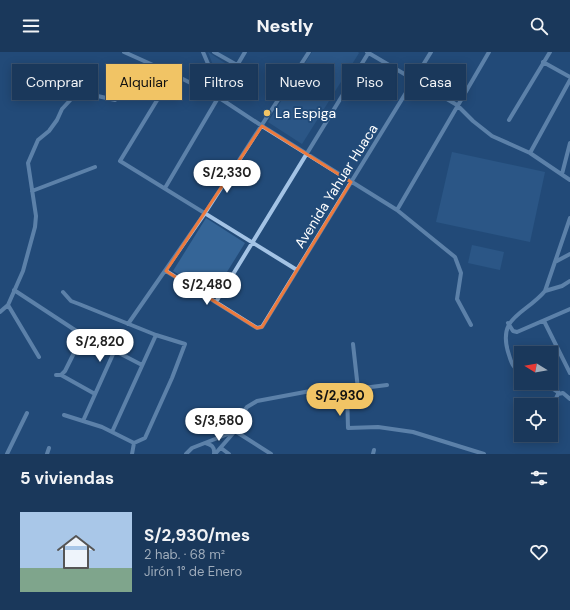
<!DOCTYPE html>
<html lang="es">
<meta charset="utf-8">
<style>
:root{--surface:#1a385b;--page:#233f61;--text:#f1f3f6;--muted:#9facbb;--line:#385271;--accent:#f1c465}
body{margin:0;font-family:"DM Sans",sans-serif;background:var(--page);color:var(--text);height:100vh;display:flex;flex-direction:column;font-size:15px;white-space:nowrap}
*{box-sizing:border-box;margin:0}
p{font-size:13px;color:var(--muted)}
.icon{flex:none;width:22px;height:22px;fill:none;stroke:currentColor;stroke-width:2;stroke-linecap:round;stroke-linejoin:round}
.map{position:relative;height:402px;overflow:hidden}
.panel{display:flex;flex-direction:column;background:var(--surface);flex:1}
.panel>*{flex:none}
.guide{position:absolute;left:12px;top:12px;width:546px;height:36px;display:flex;gap:8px}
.needle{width:26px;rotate:281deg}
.fabs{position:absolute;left:514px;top:294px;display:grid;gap:8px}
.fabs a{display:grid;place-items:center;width:44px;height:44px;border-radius:0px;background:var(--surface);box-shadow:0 2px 10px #0003,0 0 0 1px var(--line);font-size:20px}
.price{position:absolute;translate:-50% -34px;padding:0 9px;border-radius:14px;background:#fff;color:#222;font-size:13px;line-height:26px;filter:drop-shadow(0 1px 2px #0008)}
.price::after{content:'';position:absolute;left:50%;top:24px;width:12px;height:9px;margin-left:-6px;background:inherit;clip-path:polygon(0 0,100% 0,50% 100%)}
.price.current{background:var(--accent);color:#111}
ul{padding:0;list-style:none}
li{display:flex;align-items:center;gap:12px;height:100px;padding:0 20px}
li+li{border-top:1px solid var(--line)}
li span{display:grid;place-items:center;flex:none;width:112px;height:80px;border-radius:0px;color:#555}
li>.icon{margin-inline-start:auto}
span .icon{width:48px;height:48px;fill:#fffc;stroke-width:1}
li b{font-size:17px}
h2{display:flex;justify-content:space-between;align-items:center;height:48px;padding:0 20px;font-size:17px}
.pill{padding:0 14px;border-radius:0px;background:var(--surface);box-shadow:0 2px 10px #0003,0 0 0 1px var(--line);font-size:14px;line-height:36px}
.pill.current{background:var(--accent);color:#111}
header{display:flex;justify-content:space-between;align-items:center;height:52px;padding:0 20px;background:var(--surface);font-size:18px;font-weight:800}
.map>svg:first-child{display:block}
</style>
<header><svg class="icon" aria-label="menu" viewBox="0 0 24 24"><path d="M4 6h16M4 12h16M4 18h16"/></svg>Nestly<svg class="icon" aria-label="search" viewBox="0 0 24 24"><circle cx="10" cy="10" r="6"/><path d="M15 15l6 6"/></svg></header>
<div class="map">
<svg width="570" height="402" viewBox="0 0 570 402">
<rect width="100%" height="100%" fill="#224b79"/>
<!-- green -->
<path fill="#356597" d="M208,0L228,13L219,29Z
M312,0H358L359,1L302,92L268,70Z
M452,100L545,120L530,190L436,170Z
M206,166L245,191L212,244L173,219Z
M472,193L504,200L500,218L468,211Z"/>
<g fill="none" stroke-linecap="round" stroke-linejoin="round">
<!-- street -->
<path stroke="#a3c3e5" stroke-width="4" d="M124,0L173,22L218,45L262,74L397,158L455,205L461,221L457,247L471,273
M203,0L220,40
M214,0L237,13
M367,0L457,53L473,69L492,84L530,101L570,128
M543,10L570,25
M173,22L120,109L297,218
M509,68L550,0
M530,101L570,28
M562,122L570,91
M165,136L245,0
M32,139L95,115
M397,158L489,0
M555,210L570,202
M166,219L257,276L262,275L431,0
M14,238L81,282L82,285L65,319L61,323H56
M545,239L562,234L570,229
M63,240L71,249L79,252L156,283L185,292L172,326L145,386L134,391
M216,250L369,0
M8,253L39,305
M0,260L8,253L23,219L35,175L36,164L28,111L38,88L49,79L57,68L62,57L75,43L79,41L89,42L115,48
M544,269L570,321
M508,271L513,279L517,280L570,257
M128,272L205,161L309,0
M82,285L114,300
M353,292L358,337
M521,320C513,316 511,310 509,303C496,264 525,263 545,239L570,166
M61,323L95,342
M544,331L558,340V342L551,357
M347,338L387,333
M558,342L563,341L570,347
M64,363L102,375L134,391
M83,369L114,300H117L142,313
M235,379L271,402
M112,380L156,283
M205,391C211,393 215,394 214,402
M221,396L229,402
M7,402L27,361
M47,402L49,396
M132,402L134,391
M186,402L192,396L233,380
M215,402L235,379L240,365L247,355L257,349L337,334L344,335L347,338L348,376L378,375L413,380L484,402
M373,402L374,398"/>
</g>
<!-- marked area -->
<path d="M0 0H570V402H0ZM262,74L351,130L262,275L257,276L166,219Z" fill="#224b79" fill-opacity=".55" fill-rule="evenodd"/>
<path fill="none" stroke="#ed7a3d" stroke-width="3" stroke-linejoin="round" d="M262,74L351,130L262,275L257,276L166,219Z"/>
<!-- markers -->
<circle fill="#f1c465" stroke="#224b79" stroke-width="1.5" cx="267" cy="61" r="4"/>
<g text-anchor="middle" stroke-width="4" stroke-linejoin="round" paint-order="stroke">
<!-- poi labels -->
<g font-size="14" fill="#fff" stroke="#224b79" text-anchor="start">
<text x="275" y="66">La Espiga</text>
</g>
<!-- street labels -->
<g font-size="14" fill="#fff" stroke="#224b79">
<text transform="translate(336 134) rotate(-58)" y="5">Avenida Yahuar Huaca</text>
</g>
</g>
</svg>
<div class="fabs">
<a><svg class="needle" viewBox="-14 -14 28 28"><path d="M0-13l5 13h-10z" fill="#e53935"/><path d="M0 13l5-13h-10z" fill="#9facbb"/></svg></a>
<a><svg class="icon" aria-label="locate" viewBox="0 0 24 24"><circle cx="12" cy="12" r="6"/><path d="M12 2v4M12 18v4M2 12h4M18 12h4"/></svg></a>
</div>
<b class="price" style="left:227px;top:142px">S/2,330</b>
<b class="price" style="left:207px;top:254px">S/2,480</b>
<b class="price" style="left:100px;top:311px">S/2,820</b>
<b class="price current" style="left:340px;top:365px">S/2,930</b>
<b class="price" style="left:219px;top:390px">S/3,580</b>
<div class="guide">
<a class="pill">Comprar</a>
<a class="pill current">Alquilar</a>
<a class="pill">Filtros</a>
<a class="pill">Nuevo</a>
<a class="pill">Piso</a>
<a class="pill">Casa</a>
</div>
</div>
<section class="panel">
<h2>5 viviendas<svg class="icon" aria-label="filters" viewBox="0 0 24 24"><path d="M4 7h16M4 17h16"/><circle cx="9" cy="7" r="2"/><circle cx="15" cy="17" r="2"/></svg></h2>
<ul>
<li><span style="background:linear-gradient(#a9c7e8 70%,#7fa58c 0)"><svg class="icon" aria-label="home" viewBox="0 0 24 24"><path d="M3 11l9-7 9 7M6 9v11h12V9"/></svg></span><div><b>S/2,930/mes</b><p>2 hab. · 68 m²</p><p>Jirón 1° de Enero</p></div><svg class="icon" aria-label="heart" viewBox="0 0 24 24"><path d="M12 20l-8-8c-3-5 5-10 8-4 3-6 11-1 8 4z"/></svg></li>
</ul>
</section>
